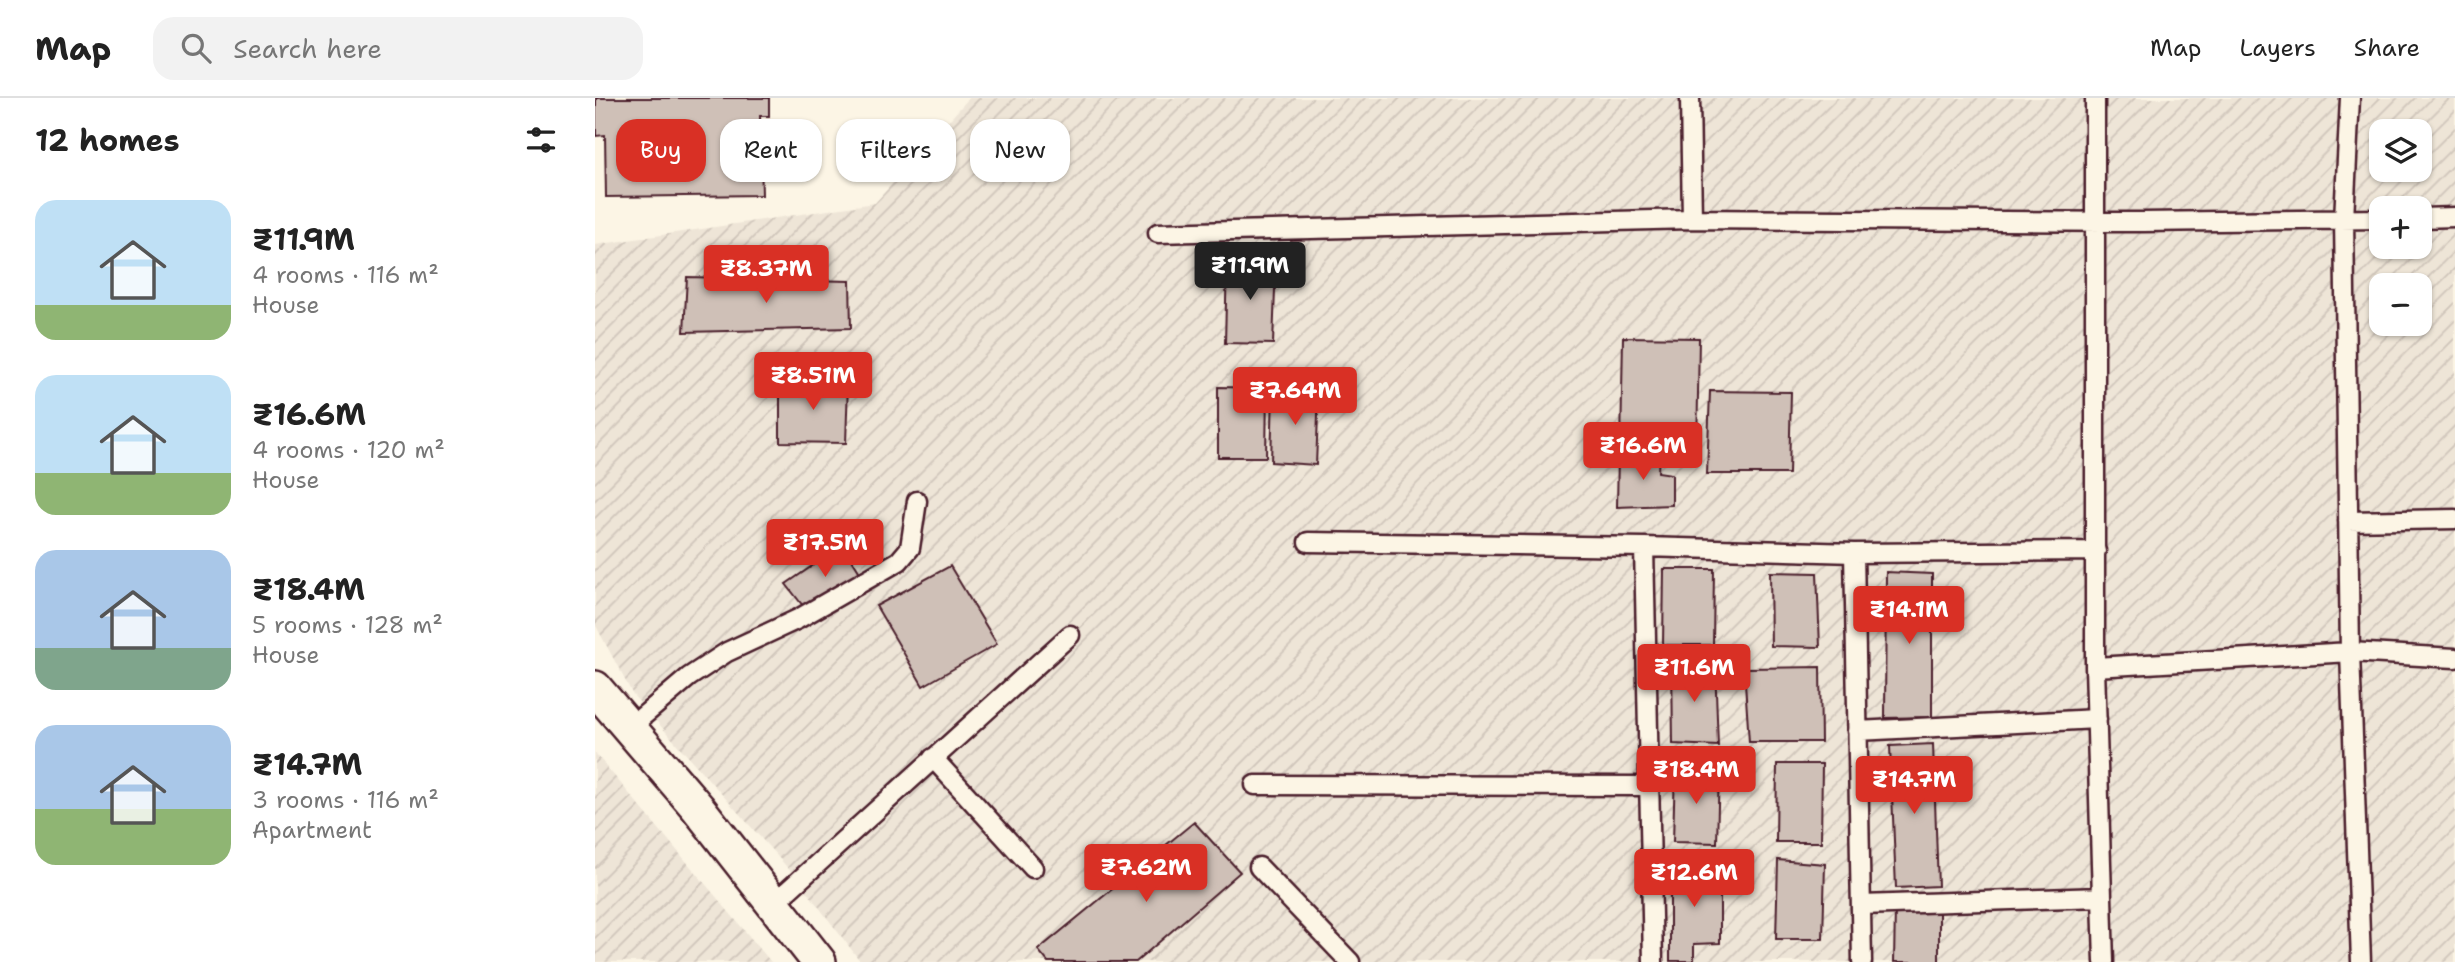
<!DOCTYPE html>
<meta charset="utf-8">
<style>
:root{--surface:#fff;--page:#f2f2f2;--text:#222;--muted:#767676;--line:#e0e0e0;--accent:#d93025}
body{margin:0;font-family:"Shantell Sans",sans-serif;background:var(--page);color:var(--text);height:100vh;display:flex;flex-direction:column;font-size:26px;white-space:nowrap}
*{box-sizing:border-box;margin:0}
p{font-size:23px;color:var(--muted)}
.icon{flex:none;width:38px;height:38px;fill:none;stroke:currentColor;stroke-width:2;stroke-linecap:round;stroke-linejoin:round}
.map{position:relative;flex:1;overflow:hidden}
.panel{display:flex;flex-direction:column;background:var(--surface);width:595px}
.panel>*{flex:none}
.top-card{position:absolute;left:21px;top:21px;width:665px;height:63px;display:flex;gap:14px}
.fabs{position:absolute;left:1774px;top:21px;display:grid;gap:14px}
.fabs a{display:grid;place-items:center;width:63px;height:63px;border-radius:14px;background:var(--surface);box-shadow:0 2px 5px #0004;font-size:35px}
.price{position:absolute;translate:-50% -60px;padding:0 16px;border-radius:7px;background:var(--accent);color:#fff;font-size:23px;line-height:46px;filter:drop-shadow(0 2px 4px #0008)}
.price::after{content:'';position:absolute;left:50%;top:42px;width:21px;height:16px;margin-left:-10px;background:inherit;clip-path:polygon(0 0,100% 0,50% 100%)}
.price.on{background:#222;color:#fff}
ul{padding:0;list-style:none}
li{display:flex;align-items:center;gap:21px;height:175px;padding:0 35px}
li span{display:grid;place-items:center;flex:none;width:196px;height:140px;border-radius:21px;color:#555}
li>.icon{margin-inline-start:auto}
span .icon{width:84px;height:84px;fill:#fffc;stroke-width:1}
li b{font-size:30px}
h2{display:flex;justify-content:space-between;align-items:center;height:84px;padding:0 35px;font-size:30px}
.chip{padding:0 24px;border-radius:21px;background:var(--surface);box-shadow:0 2px 5px #0004;font-size:24px;line-height:63px}
.chip.on{background:var(--accent);color:#fff}
header{display:flex;align-items:center;gap:42px;box-sizing:border-box;height:98px;padding:0 35px;background:var(--surface);border-bottom:2px solid var(--line)}
header strong{font-size:33px}
nav{display:flex;gap:38px;margin-inline-start:auto;font-size:24px}
.search{width:490px;height:63px;background:var(--page);display:flex;align-items:center;gap:18px;box-sizing:border-box;padding:0 24px;border-radius:21px;color:var(--muted);font-size:26px}
main{display:flex;flex:1;min-height:0}
.map>svg:first-child{display:block}
</style>
<header>
<strong>Map</strong>
<div class="search"><svg class="icon" aria-label="search" viewBox="0 0 24 24"><circle cx="10" cy="10" r="6"/><path d="M15 15l6 6"/></svg>Search here</div>
<nav><a>Map</a><a>Layers</a><a>Share</a></nav>
</header>
<main>
<section class="panel">
<h2>12 homes<svg class="icon" aria-label="filters" viewBox="0 0 24 24"><path d="M4 7h16M4 17h16"/><circle cx="9" cy="7" r="2"/><circle cx="15" cy="17" r="2"/></svg></h2>
<ul>
<li><span style="background:linear-gradient(#bfe0f5 75%,#8fb573 0)"><svg class="icon" aria-label="home" viewBox="0 0 24 24"><path d="M3 11l9-7 9 7M6 9v11h12V9"/></svg></span><div><b>₹11.9M</b><p>4 rooms · 116 m²</p><p>House</p></div></li>
<li><span style="background:linear-gradient(#bfe0f5 70%,#8fb573 0)"><svg class="icon" aria-label="home" viewBox="0 0 24 24"><path d="M3 11l9-7 9 7M6 9v11h12V9"/></svg></span><div><b>₹16.6M</b><p>4 rooms · 120 m²</p><p>House</p></div></li>
<li><span style="background:linear-gradient(#a9c7e8 70%,#7fa58c 0)"><svg class="icon" aria-label="home" viewBox="0 0 24 24"><path d="M3 11l9-7 9 7M6 9v11h12V9"/></svg></span><div><b>₹18.4M</b><p>5 rooms · 128 m²</p><p>House</p></div></li>
<li><span style="background:linear-gradient(#a9c7e8 60%,#8fb573 0)"><svg class="icon" aria-label="home" viewBox="0 0 24 24"><path d="M3 11l9-7 9 7M6 9v11h12V9"/></svg></span><div><b>₹14.7M</b><p>3 rooms · 116 m²</p><p>Apartment</p></div></li>
</ul>
</section>
<div class="map">
<svg width="1860" height="864" viewBox="0 0 1860 864">
<defs>
<pattern id="industrial-furrows" width="10" height="10" patternUnits="userSpaceOnUse" patternTransform="scale(1.75)"><rect width="10" height="10" fill="#eee5d7"/><path d="M-1 1l2-2M0 10L10 0M9 11l2-2" fill="none" stroke="#cec4b9"/></pattern>
</defs>
<rect width="100%" height="100%" fill="#fcf5e5"/>
<filter id="ink" filterUnits="userSpaceOnUse"><feTurbulence type="fractalNoise" baseFrequency=".0143" numOctaves="2"/><feDisplacementMap in="SourceGraphic" scale="14" xChannelSelector="R" yChannelSelector="G"/><feConvolveMatrix kernelMatrix="1 2 1 2 8 2 1 2 1" color-interpolation-filters="sRGB"/></filter>
<g filter="url(#ink)">
<!-- industrial -->
<path fill="url(#industrial-furrows)" fill-rule="evenodd" d="M374,0H1860V864H266L200,778L38,597L0,526V147L280,105ZM1787,33H1825V72H1787ZM1787,110H1825V149H1787ZM1787,187H1825V226H1787Z
M0,655L176,864H0Z"/>
<!-- building -->
<path fill="#cfc0b7" stroke="#4a1f2b" stroke-width="2" d="M1,0H174V18H165L167,97L11,99L10,37L1,38Z
M632,162L681,164L678,246L630,245Z
M92,179L255,183L256,230L89,234Z
M1028,239L1104,240L1102,352L1026,350Z
M185,282L253,285L251,345L185,344Z
M623,289L672,290L671,359H623Z
M724,292L721,367L676,364L678,295Z
M1115,293L1196,294L1194,376H1112Z
M1064,356L1063,374L1077,376V407L1022,409L1023,357Z
M248,447L267,478L212,513L191,486Z
M355,468L402,546L328,588L281,508Z
M1069,471H1119L1118,547H1068Z
M1175,474L1222,475L1225,549L1176,548Z
M1291,474L1337,476V619L1290,620Z
M1077,563L1120,566L1123,648L1078,646Z
M1225,569L1226,644H1154L1149,570Z
M1338,646L1343,788L1301,790L1295,648Z
M1182,666H1227L1226,744H1181Z
M1080,670L1124,671L1122,745L1078,744Z
M599,724L645,774L541,864H453L443,852Z
M1183,762L1230,766L1228,841H1181Z
M1075,768H1125V845L1099,846V863H1075Z
M1300,811L1344,813V864H1299Z"/>
<g fill="none" stroke-linecap="round" stroke-linejoin="round">
<!-- service casing -->
<g stroke="#4a1f2b" stroke-width="23">
<path id="service" d="M1095,0L1097,121L1548,124L1787,121
M1500,0V569L1509,864
M1755,0L1749,121L1755,554L1766,864
M1825,120L1860,119
M563,135L1097,121
M1753,423L1860,421
M713,444L1049,449
M1500,569L1755,554L1860,560
M34,630L94,579L132,554L203,521L304,463L315,450L322,403
M1262,633L1502,621
M338,660L438,770
M660,687L1054,688
M664,769L755,864
M178,806L475,537
M1267,807L1507,799
M1058,864L1049,449L1259,455
M1267,864L1259,455L1501,453"/>
</g>
<!-- minor casing -->
<g stroke="#4a1f2b" stroke-width="38">
<path id="minor" d="M0,590L103,710L224,864"/>
</g>
<!-- service -->
<use href="#service" stroke="#fcf5e5" stroke-width="18"/>
<!-- minor -->
<use href="#minor" stroke="#fcf5e5" stroke-width="33"/>
</g>
</g>
</svg>
<div class="fabs">
<a><svg class="icon" aria-label="layers" viewBox="0 0 24 24"><path d="M12 4l9 5-9 5-9-5zM3 14l9 5 9-5"/></svg></a>
<a>+</a>
<a>−</a>
</div>
<b class="price on" style="left:655px;top:204px">₹11.9M</b>
<b class="price" style="left:171px;top:207px">₹8.37M</b>
<b class="price" style="left:218px;top:314px">₹8.51M</b>
<b class="price" style="left:700px;top:329px">₹7.64M</b>
<b class="price" style="left:1048px;top:384px">₹16.6M</b>
<b class="price" style="left:230px;top:481px">₹17.5M</b>
<b class="price" style="left:1314px;top:548px">₹14.1M</b>
<b class="price" style="left:1099px;top:606px">₹11.6M</b>
<b class="price" style="left:1101px;top:708px">₹18.4M</b>
<b class="price" style="left:1319px;top:718px">₹14.7M</b>
<b class="price" style="left:551px;top:806px">₹7.62M</b>
<b class="price" style="left:1099px;top:811px">₹12.6M</b>
<div class="top-card">
<a class="chip on">Buy</a>
<a class="chip">Rent</a>
<a class="chip">Filters</a>
<a class="chip">New</a>
</div>
</div>
</main>
